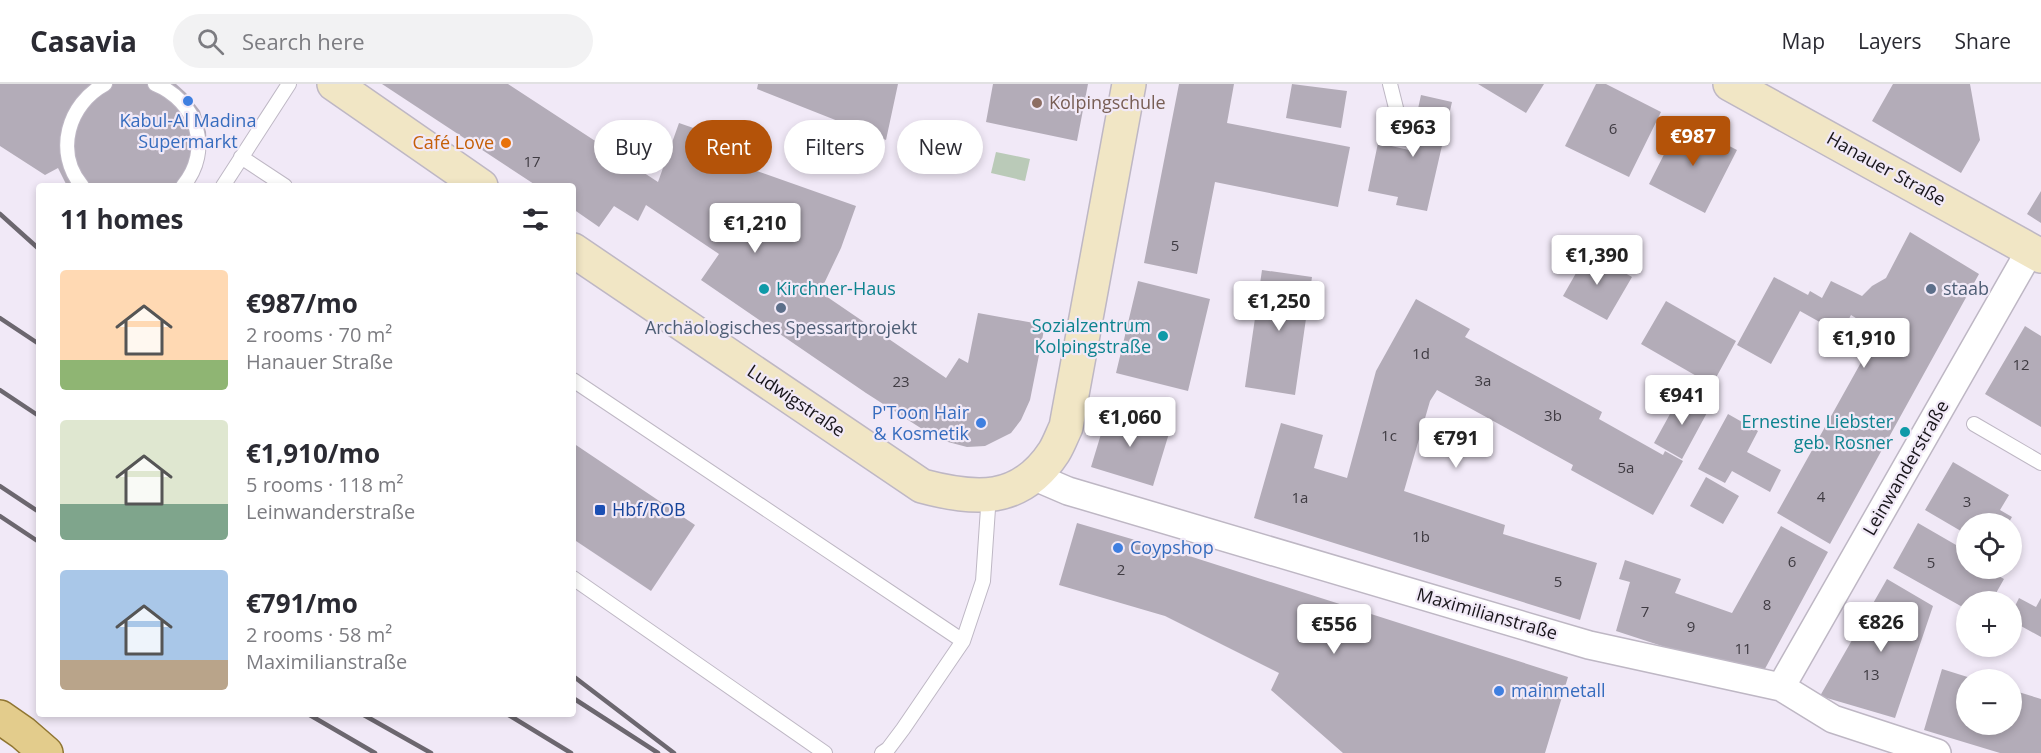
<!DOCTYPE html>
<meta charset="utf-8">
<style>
:root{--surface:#fff;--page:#f2f2f3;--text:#2b2b33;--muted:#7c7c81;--line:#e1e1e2;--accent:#b45309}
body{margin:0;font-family:"Open Sans",sans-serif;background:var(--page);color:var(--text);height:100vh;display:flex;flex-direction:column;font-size:22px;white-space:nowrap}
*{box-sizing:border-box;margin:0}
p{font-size:20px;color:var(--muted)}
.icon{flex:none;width:33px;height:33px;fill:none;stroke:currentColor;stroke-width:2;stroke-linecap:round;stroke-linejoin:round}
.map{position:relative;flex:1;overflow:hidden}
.drawer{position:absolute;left:36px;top:99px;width:540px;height:534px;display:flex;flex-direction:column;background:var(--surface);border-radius:6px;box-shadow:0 3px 9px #0003}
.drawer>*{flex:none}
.guide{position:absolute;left:594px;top:36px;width:570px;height:54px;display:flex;gap:12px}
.tools{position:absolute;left:1956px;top:429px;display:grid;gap:12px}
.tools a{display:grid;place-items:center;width:66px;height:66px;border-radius:50%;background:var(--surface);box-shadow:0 3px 9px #0003;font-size:30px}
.price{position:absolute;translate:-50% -51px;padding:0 14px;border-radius:6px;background:#fff;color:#222;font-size:20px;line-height:39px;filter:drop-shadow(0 2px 3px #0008)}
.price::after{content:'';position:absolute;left:50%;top:36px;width:18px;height:14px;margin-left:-9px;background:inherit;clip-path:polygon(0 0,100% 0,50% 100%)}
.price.on{background:var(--accent);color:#fff}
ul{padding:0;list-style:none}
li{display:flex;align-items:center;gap:18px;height:150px;padding:0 24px}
li span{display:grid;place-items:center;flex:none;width:168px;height:120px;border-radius:6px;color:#555}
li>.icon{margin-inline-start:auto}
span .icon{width:72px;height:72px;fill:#fffc;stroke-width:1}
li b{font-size:26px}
h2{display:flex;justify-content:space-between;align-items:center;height:72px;padding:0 24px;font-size:26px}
.chip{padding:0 21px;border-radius:27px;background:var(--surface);box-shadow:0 3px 9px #0003;font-size:21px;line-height:54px}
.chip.on{background:var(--accent);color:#fff}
header{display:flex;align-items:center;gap:36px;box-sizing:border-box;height:84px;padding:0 30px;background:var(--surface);border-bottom:2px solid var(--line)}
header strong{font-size:28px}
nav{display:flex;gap:33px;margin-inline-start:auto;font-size:21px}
.search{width:420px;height:54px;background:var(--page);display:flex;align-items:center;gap:15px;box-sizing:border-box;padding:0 21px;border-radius:33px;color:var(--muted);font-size:22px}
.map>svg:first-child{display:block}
</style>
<header>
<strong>Casavia</strong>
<div class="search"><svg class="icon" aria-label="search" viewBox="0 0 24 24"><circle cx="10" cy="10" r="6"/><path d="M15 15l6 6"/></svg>Search here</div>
<nav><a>Map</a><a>Layers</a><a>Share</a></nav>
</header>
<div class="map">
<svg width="2041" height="669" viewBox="0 0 2041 669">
<rect width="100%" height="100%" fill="#f1e9f7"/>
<!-- green -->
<path fill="#bacab8" d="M996,68L1030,75L1025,97L991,89Z"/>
<!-- building -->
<path fill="#b3acb8" d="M0,0H176L186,9L200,27L206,48L207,62L202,84L190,102H67L58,84L45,91L0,62Z
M382,0H508L658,98L679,39L760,67L754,86L856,122L841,164L820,208L946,294L959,274L968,279L978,229L1045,241L1030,316L1021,336L1011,349L985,362L967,363L948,358L930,350L866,309L701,196L719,170L646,121L638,137L614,122L599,143L573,125V102H537Z
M758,0H898L886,56L757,5Z
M993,0H1088L1077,57L986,38Z
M1179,0H1234L1227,39L1350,63L1338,123L1215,98L1197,190L1144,179Z
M1292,0L1347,7L1341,44L1286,34Z
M1478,0H1544L1526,29Z
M1596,0H1606L1661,28L1629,93L1565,62Z
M1893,0H1970L1980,56L1961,89L1872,37Z
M1421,11L1452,18L1427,127L1396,121L1398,113L1368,107L1378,59L1409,66Z
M1681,37L1737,66L1705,129L1649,100Z
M2041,107V139L2027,130Z
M1910,148L1979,190L1830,460L1777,429L1878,248L1851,231L1841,250L1800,227L1771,280L1737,261L1774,193L1808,211L1810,207L1822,214L1831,197L1862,212L1872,202L1886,194Z
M1588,168L1632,193L1607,236L1563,212Z
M1262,186L1312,193L1295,311L1245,303Z
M1138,197L1210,215L1188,307L1116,289Z
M1416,215L1470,245L1465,253L1602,328L1599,335L1663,371L1665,367L1683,377L1653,431L1571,386L1573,381L1437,306L1430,317L1404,407L1505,441L1503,450L1597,479L1580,536L1254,434L1281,339L1323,351L1314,384L1347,394L1376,287Z
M1666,217L1736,257L1712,301L1641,260Z
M2025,242L2041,252V343L1985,310Z
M1681,310L1709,325L1682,375L1654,359Z
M1108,327L1170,346L1153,402L1091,383Z
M1728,330L1758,347L1747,368L1781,386L1770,408L1732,387L1725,399L1698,385Z
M573,359L695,441L651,507L573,455Z
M1953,378L2009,411L2000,426L2012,433L2008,440H1966V450L1925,426Z
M1706,393L1739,412L1723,440L1690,422Z
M1077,439L1183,470L1568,593L1545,669H1343L1271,606L1279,589L1165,532L1059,501Z
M1918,439L1963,465L1961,470L1966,474V484H1985L2004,495L1991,518H1966V525L1893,484Z
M1781,442L1828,468L1760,594L1616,547L1630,498L1619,495L1625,476L1681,495L1675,509L1732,529Z
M1887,495L1933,522L1895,634L1820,612Z
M2019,514L2036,523L2041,514V553L2012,537V528Z
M1942,585L1974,595L1966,596V640H2012V606L2041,615V669H2000L1924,646Z"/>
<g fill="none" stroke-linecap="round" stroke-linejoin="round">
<!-- lane casing -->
<g stroke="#beb7c4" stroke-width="16">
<path id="lane" d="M155,0C197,17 213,66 183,102
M1390,0L1396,24
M241,73L285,102
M82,102C54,68 68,20 105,0
M223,102L289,0
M573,296L963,557
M1974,340L2041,379
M573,494L825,669
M882,669L888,665L903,645L963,557L983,497L989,410"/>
</g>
<!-- street casing -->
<g stroke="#beb7c4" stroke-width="30">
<path id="street" d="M1033,392L1068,407L1589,561L1781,603L1833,635L1937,669
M1781,603L2031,165"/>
</g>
<!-- secondary casing -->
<g stroke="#beb7c4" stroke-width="36">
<path id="secondary" d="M334,0L481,102
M1730,0L2041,172
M573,166L922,402C975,416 1020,420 1054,368C1059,360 1062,351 1066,343L1129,0"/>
</g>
<!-- primary casing -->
<g stroke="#907632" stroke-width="36">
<path id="primary" d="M0,633L23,649L46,669"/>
</g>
<!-- lane -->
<use href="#lane" stroke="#fff" stroke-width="14"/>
<!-- street -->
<use href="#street" stroke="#fff" stroke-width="27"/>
<!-- secondary -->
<use href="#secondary" stroke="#f1e6c5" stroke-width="33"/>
<!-- primary -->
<use href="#primary" stroke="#e3cc8c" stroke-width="33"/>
<!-- rail -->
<path stroke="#6c676f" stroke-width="4.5" d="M0,130L39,165
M0,234L39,260
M0,306L39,332
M0,402L39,428
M0,432L39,458
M573,592L674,669
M573,614L658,669
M308,630L375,669
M362,630L431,669
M507,630L571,669"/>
</g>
<!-- markers -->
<g fill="#3f7fe0" stroke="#f1e9f7" stroke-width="2">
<circle cx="188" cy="17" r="6"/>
<circle cx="981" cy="339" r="6"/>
<circle cx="1118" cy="464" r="6"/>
<circle cx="1499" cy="607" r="6"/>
</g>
<circle fill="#8d6e63" stroke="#f1e9f7" stroke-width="2" cx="1037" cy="19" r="6"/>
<circle fill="#e8710a" stroke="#f1e9f7" stroke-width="2" cx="506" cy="59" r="6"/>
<g fill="#0f9aa8" stroke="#f1e9f7" stroke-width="2">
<circle cx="764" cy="205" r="6"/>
<circle cx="1163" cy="252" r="6"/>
<circle cx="1905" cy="348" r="6"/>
</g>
<g fill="#5c6f8a" stroke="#f1e9f7" stroke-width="2">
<circle cx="1931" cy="205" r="6"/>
<circle cx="781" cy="224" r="6"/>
</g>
<rect fill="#1a4fb4" stroke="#f1e9f7" stroke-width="2" x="594" y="420" width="12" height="12" rx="3"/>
<g text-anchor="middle" stroke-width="4.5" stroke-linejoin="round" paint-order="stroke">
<!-- number labels -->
<g font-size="15" fill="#3f3b42">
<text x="1613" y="50">6</text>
<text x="532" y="83">17</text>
<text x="1175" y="167">5</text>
<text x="1421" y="275">1d</text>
<text x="2021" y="286">12</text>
<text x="1483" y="302">3a</text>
<text x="901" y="303">23</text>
<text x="1553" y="337">3b</text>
<text x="1389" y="357">1c</text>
<text x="1626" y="389">5a</text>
<text x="1821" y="418">4</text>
<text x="1300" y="419">1a</text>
<text x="1967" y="423">3</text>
<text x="1421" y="458">1b</text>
<text x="1792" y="483">6</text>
<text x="1931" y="484">5</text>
<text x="1121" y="491">2</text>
<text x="1558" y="503">5</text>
<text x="1767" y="526">8</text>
<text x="1645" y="533">7</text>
<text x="1691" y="548">9</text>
<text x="1743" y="570">11</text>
<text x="1871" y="596">13</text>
</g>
<!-- education labels -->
<g font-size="18" fill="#785e54" stroke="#f1e9f7" text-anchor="start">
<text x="1049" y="25">Kolpingschule</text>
</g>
<!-- shop labels -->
<g font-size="18" fill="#366cbe" stroke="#f1e9f7" text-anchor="start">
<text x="188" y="43" text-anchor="middle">Kabul-Al Madina<tspan x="188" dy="21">Supermarkt</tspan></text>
<text x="969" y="335" text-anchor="end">P'Toon Hair<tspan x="969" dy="21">&amp; Kosmetik</tspan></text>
<text x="1130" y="470">Coypshop</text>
<text x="1511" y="613">mainmetall</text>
</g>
<!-- food labels -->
<g font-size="18" fill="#c56008" stroke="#f1e9f7" text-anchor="end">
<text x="494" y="65">Café Love</text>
</g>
<!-- street labels -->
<g font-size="18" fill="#18151a" stroke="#f1e9f7">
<text transform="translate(1886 85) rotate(29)" y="6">Hanauer Straße</text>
<text transform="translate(796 317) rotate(34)" y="6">Ludwigstraße</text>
<text transform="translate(1906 384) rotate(-60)" y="6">Leinwanderstraße</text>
<text transform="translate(1487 530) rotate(16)" y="6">Maximilianstraße</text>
</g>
<!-- culture labels -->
<g font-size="18" fill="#0d838f" stroke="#f1e9f7" text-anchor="end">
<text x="776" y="211" text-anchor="start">Kirchner-Haus</text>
<text x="1151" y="248">Sozialzentrum<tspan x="1151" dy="21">Kolpingstraße</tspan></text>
<text x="1893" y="344">Ernestine Liebster<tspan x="1893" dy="21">geb. Rosner</tspan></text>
</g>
<!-- service labels -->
<g font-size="18" fill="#4e5e75" stroke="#f1e9f7" text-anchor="start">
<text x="1943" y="211">staab</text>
<text x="781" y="250" text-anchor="middle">Archäologisches Spessartprojekt</text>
</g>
<!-- transit labels -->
<g font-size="18" fill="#164399" stroke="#f1e9f7" text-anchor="start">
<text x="612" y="432">Hbf/ROB</text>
</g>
</g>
</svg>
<div class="tools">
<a><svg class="icon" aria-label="locate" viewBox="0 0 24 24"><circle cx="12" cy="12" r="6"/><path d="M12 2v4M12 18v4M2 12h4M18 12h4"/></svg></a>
<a>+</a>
<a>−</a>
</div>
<b class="price" style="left:1413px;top:74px">€963</b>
<b class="price on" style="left:1693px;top:83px">€987</b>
<b class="price" style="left:755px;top:170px">€1,210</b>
<b class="price" style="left:1597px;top:202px">€1,390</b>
<b class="price" style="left:1279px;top:248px">€1,250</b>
<b class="price" style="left:1864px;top:285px">€1,910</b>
<b class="price" style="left:1682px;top:342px">€941</b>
<b class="price" style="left:1130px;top:364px">€1,060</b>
<b class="price" style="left:1456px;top:385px">€791</b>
<b class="price" style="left:1881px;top:569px">€826</b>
<b class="price" style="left:1334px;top:571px">€556</b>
<div class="guide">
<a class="chip">Buy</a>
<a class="chip on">Rent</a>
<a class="chip">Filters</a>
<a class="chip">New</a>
</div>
<section class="drawer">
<h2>11 homes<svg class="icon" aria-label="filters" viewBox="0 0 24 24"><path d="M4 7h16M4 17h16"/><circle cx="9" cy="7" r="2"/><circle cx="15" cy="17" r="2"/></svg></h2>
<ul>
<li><span style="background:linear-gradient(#ffd9b3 75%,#8fb573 0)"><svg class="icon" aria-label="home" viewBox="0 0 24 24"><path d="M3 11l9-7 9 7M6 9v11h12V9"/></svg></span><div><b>€987/mo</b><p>2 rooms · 70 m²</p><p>Hanauer Straße</p></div></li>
<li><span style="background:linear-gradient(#dfe7d0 70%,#7fa58c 0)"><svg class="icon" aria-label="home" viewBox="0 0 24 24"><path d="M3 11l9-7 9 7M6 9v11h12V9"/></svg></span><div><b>€1,910/mo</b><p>5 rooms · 118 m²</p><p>Leinwanderstraße</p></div></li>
<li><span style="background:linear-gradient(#a9c7e8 75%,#b9a48a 0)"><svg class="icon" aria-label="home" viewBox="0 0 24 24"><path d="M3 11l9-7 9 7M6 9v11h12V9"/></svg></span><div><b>€791/mo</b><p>2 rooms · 58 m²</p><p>Maximilianstraße</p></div></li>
</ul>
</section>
</div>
